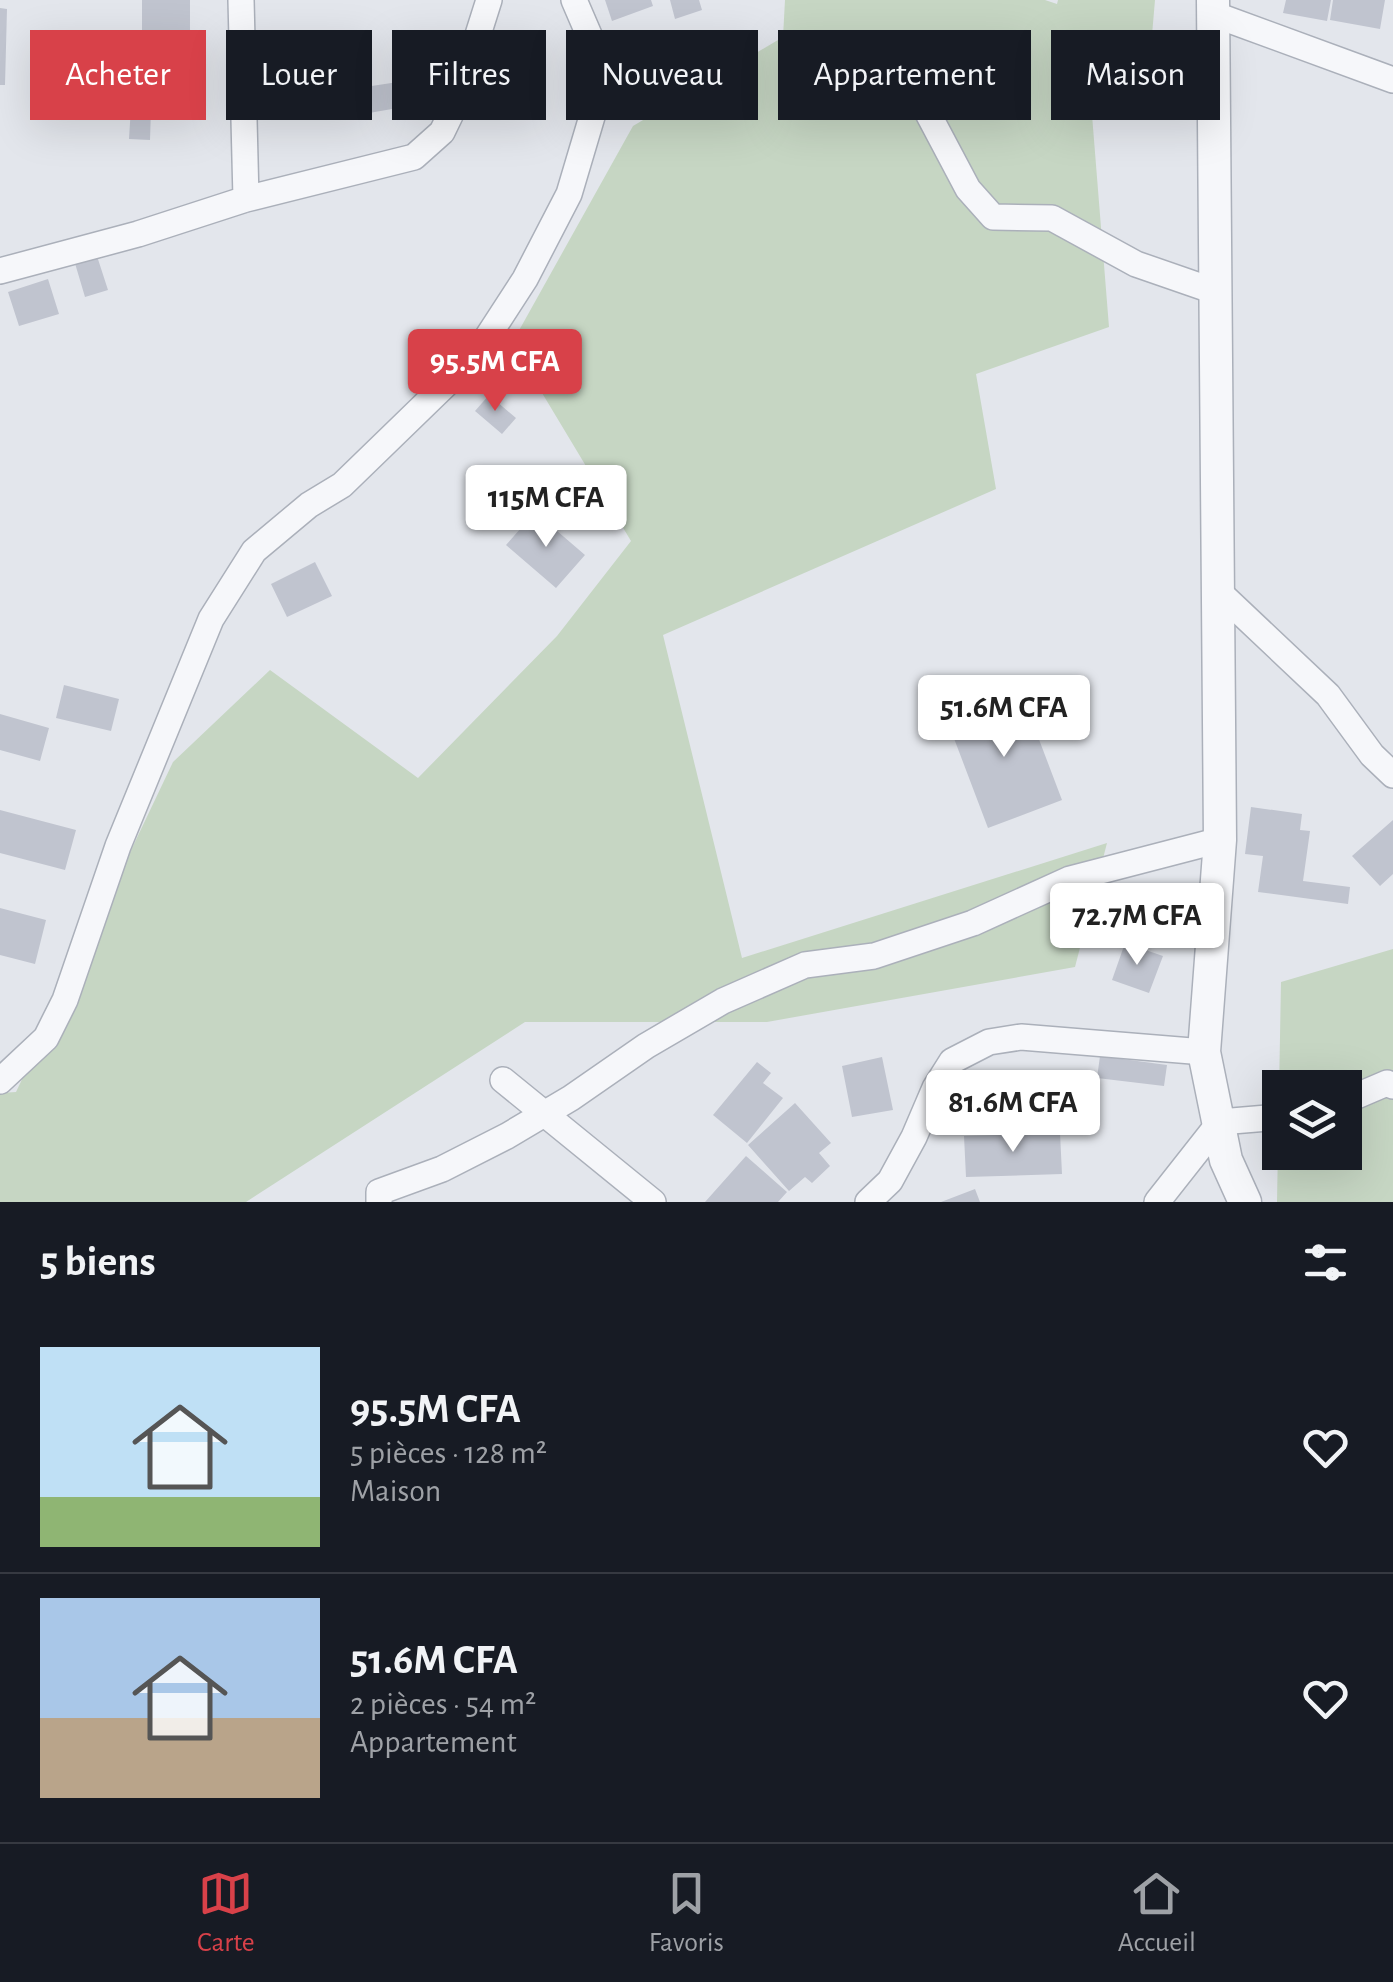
<!DOCTYPE html>
<html lang="fr">
<meta charset="utf-8">
<style>
:root{--surface:#171b24;--page:#242831;--text:#f1f3f6;--muted:#9ea1a6;--line:#363941;--accent:#d84149}
body{margin:0;font-family:"Alegreya Sans",sans-serif;background:var(--page);color:var(--text);height:100vh;display:flex;flex-direction:column;font-size:38px;white-space:nowrap}
*{box-sizing:border-box;margin:0}
p{font-size:32px;color:var(--muted)}
.icon{flex:none;width:55px;height:55px;fill:none;stroke:currentColor;stroke-width:2;stroke-linecap:round;stroke-linejoin:round}
.map{position:relative;height:1202px;overflow:hidden}
.panel{display:flex;flex-direction:column;background:var(--surface);flex:1}
.panel>*{flex:none}
.hud{position:absolute;left:30px;top:30px;width:1335px;height:90px;display:flex;gap:20px}
.tools{position:absolute;left:1262px;top:1070px;display:grid;gap:20px}
.tools a{display:grid;place-items:center;width:100px;height:100px;border-radius:0px;background:var(--surface);box-shadow:0 10px 40px #0002;font-size:50px}
.price{position:absolute;translate:-50% -85px;padding:0 22px;border-radius:10px;background:#fff;color:#222;font-size:32px;line-height:65px;filter:drop-shadow(0 2px 5px #0008)}
.price::after{content:'';position:absolute;left:50%;top:60px;width:30px;height:22px;margin-left:-15px;background:inherit;clip-path:polygon(0 0,100% 0,50% 100%)}
.price.on{background:var(--accent);color:#fff}
ul{padding:0;list-style:none}
li{display:flex;align-items:center;gap:30px;height:250px;padding:0 40px}
li+li{border-top:2px solid var(--line)}
li span{display:grid;place-items:center;flex:none;width:280px;height:200px;border-radius:0px;color:#555}
li>.icon{margin-inline-start:auto}
span .icon{width:120px;height:120px;fill:#fffc;stroke-width:1}
li b{font-size:42px}
h2{display:flex;justify-content:space-between;align-items:center;height:120px;padding:0 40px;font-size:42px}
.chip{padding:0 35px;border-radius:0px;background:var(--surface);box-shadow:0 10px 40px #0002;font-size:35px;line-height:90px}
.chip.on{background:var(--accent);color:#fff}
.dock{display:flex;justify-content:space-around;align-items:center;height:140px;border-top:2px solid var(--line);background:var(--surface);font-size:28px;color:var(--muted)}
.dock a{display:grid;justify-items:center;gap:5px}
.dock .on{color:var(--accent)}
.map>svg:first-child{display:block}
</style>
<div class="map">
<svg width="1393" height="1202" viewBox="0 0 1393 1202">
<rect width="100%" height="100%" fill="#e3e6ec"/>
<!-- green -->
<path fill="#c6d6c3" fill-rule="evenodd" d="M785,0H1045L1057,4L1058,0H1155L1152,35L1086,40L1109,327L976,374L996,489L663,635L742,958L1107,843L1075,967L767,1022H525L246,1202H0V1093L16,1092L173,762L270,670L418,778L557,636L631,541L512,343L633,126L783,37Z
M1393,949V1202H1277L1281,982ZM1280,1088H1345V1152H1280Z"/>
<!-- building -->
<path fill="#c0c4cf" d="M142,0H190V31H142Z
M605,0H651L653,6L612,21Z
M670,0H699L702,10L675,19Z
M1286,0H1331L1327,21L1283,13Z
M1333,0H1385L1380,29L1330,20Z
M0,8L7,9L5,85H0Z
M317,39L351,40L350,70L316,69Z
M411,80L415,105L369,113L365,87Z
M316,83L337,84L335,108L314,107Z
M131,107L151,108L150,140L129,139Z
M96,253L108,290L85,297L74,260Z
M48,279L59,314L19,326L8,292Z
M489,395L516,418L502,434L475,411Z
M535,512L585,555L556,588L506,545Z
M315,562L332,596L287,617L271,584Z
M64,685L119,699L111,731L56,718Z
M1021,692L1062,800L988,828L947,720Z
M0,714L49,728L40,761L0,750Z
M1251,807L1302,814L1300,830L1310,831L1303,881L1350,887L1348,904L1258,892L1263,856L1245,854Z
M0,810L76,830L65,870L0,853Z
M1393,820V874L1380,886L1352,856Z
M0,908L46,920L35,964L0,955Z
M1125,943L1163,956L1149,993L1112,980Z
M1100,1056L1167,1065L1164,1086L1097,1078Z
M882,1057L893,1110L852,1117L842,1066Z
M757,1062L771,1073L763,1083L783,1098L747,1143L713,1115Z
M1031,1072L1033,1092H1021L1022,1106L973,1110L971,1076Z
M795,1103L831,1143L819,1153L830,1166L812,1183L805,1177L789,1191L748,1145Z
M1032,1114L1033,1132L993,1133V1115Z
M1060,1133L1062,1174L966,1177L964,1136Z
M746,1156L787,1192L778,1202H705Z
M975,1189L980,1202H941Z"/>
<g fill="none" stroke-linecap="round" stroke-linejoin="round">
<!-- minor casing -->
<g stroke="#abb0ba" stroke-width="28">
<path id="minor" d="M241,0L246,199
M1213,14L1393,80
M923,104L968,189L993,217L1052,218L1136,264L1214,291
M0,271L138,234L246,199L414,157L442,132L457,101L489,0
M1220,593L1328,695L1372,755L1393,775
M503,1080L653,1202
M0,1081L46,1038L65,1000L118,846L211,619L254,551L309,505L342,485L475,356L525,279L569,194L602,83L599,58L574,0
M1345,1101L1387,1083L1393,1086
M379,1202V1192L442,1169L507,1136L571,1098L646,1046L723,1001L805,965L874,956L973,923L1070,879L1220,840
M868,1202L890,1181L914,1137L935,1088L952,1061L989,1042L1021,1037L1204,1052
M1157,1202L1220,1122L1280,1117"/>
</g>
<!-- tertiary casing -->
<g stroke="#abb0ba" stroke-width="35">
<path id="tertiary" d="M1213,0L1220,840L1204,1052L1226,1160L1245,1202"/>
</g>
<!-- minor -->
<use href="#minor" stroke="#f6f7fa" stroke-width="25"/>
<!-- tertiary -->
<use href="#tertiary" stroke="#f6f7fa" stroke-width="32"/>
</g>
</svg>
<div class="tools">
<a><svg class="icon" aria-label="layers" viewBox="0 0 24 24"><path d="M12 4l9 5-9 5-9-5zM3 14l9 5 9-5"/></svg></a>
</div>
<b class="price on" style="left:495px;top:414px">95.5M CFA</b>
<b class="price" style="left:546px;top:550px">115M CFA</b>
<b class="price" style="left:1004px;top:760px">51.6M CFA</b>
<b class="price" style="left:1137px;top:968px">72.7M CFA</b>
<b class="price" style="left:1013px;top:1155px">81.6M CFA</b>
<div class="hud">
<a class="chip on">Acheter</a>
<a class="chip">Louer</a>
<a class="chip">Filtres</a>
<a class="chip">Nouveau</a>
<a class="chip">Appartement</a>
<a class="chip">Maison</a>
</div>
</div>
<section class="panel">
<h2>5 biens<svg class="icon" aria-label="filters" viewBox="0 0 24 24"><path d="M4 7h16M4 17h16"/><circle cx="9" cy="7" r="2"/><circle cx="15" cy="17" r="2"/></svg></h2>
<ul>
<li><span style="background:linear-gradient(#bfe0f5 75%,#8fb573 0)"><svg class="icon" aria-label="home" viewBox="0 0 24 24"><path d="M3 11l9-7 9 7M6 9v11h12V9"/></svg></span><div><b>95.5M CFA</b><p>5 pièces · 128 m²</p><p>Maison</p></div><svg class="icon" aria-label="heart" viewBox="0 0 24 24"><path d="M12 20l-8-8c-3-5 5-10 8-4 3-6 11-1 8 4z"/></svg></li>
<li><span style="background:linear-gradient(#a9c7e8 60%,#b9a48a 0)"><svg class="icon" aria-label="home" viewBox="0 0 24 24"><path d="M3 11l9-7 9 7M6 9v11h12V9"/></svg></span><div><b>51.6M CFA</b><p>2 pièces · 54 m²</p><p>Appartement</p></div><svg class="icon" aria-label="heart" viewBox="0 0 24 24"><path d="M12 20l-8-8c-3-5 5-10 8-4 3-6 11-1 8 4z"/></svg></li>
</ul>
</section>
<nav class="dock">
<a class="on"><svg class="icon" aria-label="map" viewBox="0 0 24 24"><path d="M3 6l6-2 6 2 6-2v14l-6 2-6-2-6 2zM9 4v14M15 6v14"/></svg>Carte</a>
<a><svg class="icon" aria-label="saved" viewBox="0 0 24 24"><path d="M7 4h10v16l-5-4-5 4z"/></svg>Favoris</a>
<a><svg class="icon" aria-label="home" viewBox="0 0 24 24"><path d="M3 11l9-7 9 7M6 9v11h12V9"/></svg>Accueil</a>
</nav>
